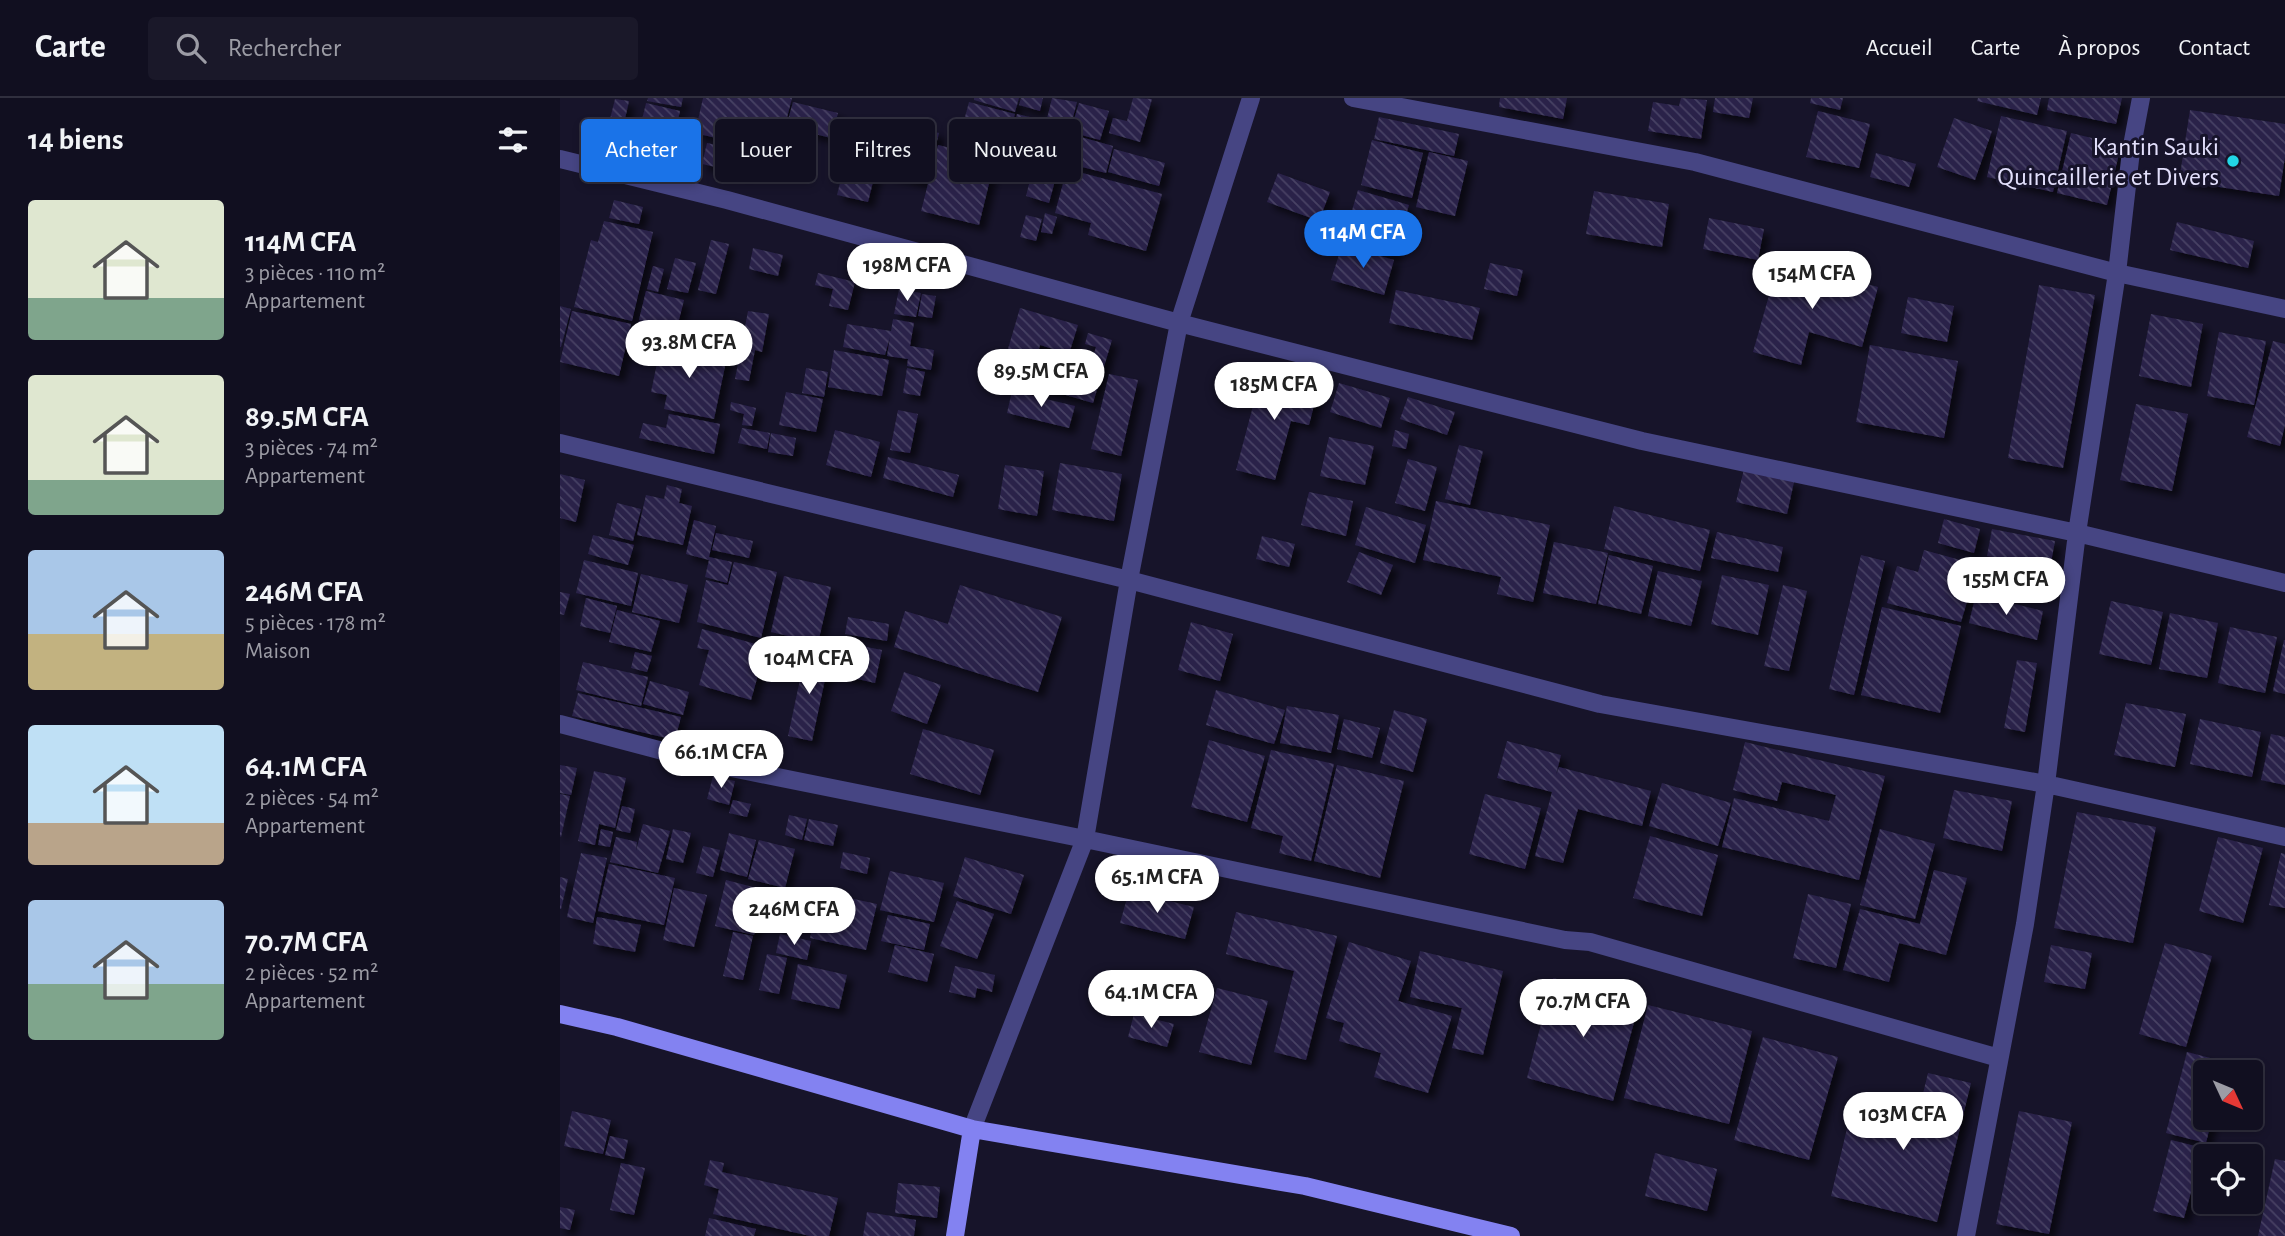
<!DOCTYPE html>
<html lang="fr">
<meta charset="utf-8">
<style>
:root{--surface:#110f20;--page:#1a1829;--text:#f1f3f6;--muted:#9c9ca5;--line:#302f3e;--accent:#1a73e8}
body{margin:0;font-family:"Alegreya Sans",sans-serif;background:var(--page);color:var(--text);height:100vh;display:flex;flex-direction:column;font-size:26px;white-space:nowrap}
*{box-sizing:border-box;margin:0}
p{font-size:23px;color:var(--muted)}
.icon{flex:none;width:38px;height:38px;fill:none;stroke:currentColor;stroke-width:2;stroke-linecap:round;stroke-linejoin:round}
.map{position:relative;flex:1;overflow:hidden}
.panel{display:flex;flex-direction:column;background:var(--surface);width:560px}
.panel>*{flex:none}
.guide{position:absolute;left:21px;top:21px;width:665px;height:63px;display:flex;gap:14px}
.needle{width:46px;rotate:134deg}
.fabs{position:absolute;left:1633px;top:962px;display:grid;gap:14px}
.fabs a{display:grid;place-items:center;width:70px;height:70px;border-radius:7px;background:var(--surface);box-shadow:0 4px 10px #0003,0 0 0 2px var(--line);font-size:35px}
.price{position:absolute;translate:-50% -60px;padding:0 16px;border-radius:24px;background:#fff;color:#222;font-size:23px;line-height:46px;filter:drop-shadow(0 2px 4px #0008)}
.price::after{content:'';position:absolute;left:50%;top:42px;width:21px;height:16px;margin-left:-10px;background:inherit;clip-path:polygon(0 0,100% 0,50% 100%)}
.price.selected{background:var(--accent);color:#fff}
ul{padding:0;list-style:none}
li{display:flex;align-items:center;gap:21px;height:175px;padding:0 28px}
li span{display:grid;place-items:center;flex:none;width:196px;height:140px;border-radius:7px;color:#555}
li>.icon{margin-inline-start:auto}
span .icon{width:84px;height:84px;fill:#fffc;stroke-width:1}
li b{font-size:30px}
h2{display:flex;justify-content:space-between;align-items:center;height:84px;padding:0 28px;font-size:30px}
.tag{padding:0 24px;border-radius:7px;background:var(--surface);box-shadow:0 4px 10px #0003,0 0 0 2px var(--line);font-size:24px;line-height:63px}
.tag.selected{background:var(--accent);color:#fff}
header{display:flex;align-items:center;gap:42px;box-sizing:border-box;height:98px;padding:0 35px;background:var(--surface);border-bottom:2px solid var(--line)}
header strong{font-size:33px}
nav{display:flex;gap:38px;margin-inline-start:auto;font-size:24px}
.search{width:490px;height:63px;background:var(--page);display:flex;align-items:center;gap:18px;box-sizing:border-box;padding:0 24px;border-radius:7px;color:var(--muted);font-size:26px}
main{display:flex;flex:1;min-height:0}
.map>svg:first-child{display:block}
</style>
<header>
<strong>Carte</strong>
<div class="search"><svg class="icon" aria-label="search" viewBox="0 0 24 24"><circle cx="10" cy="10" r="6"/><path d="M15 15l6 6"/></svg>Rechercher</div>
<nav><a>Accueil</a><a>Carte</a><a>À propos</a><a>Contact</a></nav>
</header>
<main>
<section class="panel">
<h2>14 biens<svg class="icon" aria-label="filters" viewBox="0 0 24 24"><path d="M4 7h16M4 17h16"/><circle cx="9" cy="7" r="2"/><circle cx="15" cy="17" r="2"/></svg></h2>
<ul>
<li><span style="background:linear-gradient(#dfe7d0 70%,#7fa58c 0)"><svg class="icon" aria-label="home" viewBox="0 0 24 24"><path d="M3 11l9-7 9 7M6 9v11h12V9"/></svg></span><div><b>114M CFA</b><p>3 pièces · 110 m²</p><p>Appartement</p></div></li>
<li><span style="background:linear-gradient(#dfe7d0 75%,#7fa58c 0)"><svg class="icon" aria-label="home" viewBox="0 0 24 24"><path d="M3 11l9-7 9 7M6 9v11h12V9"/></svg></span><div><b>89.5M CFA</b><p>3 pièces · 74 m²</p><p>Appartement</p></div></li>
<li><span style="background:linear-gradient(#a9c7e8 60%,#c2b280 0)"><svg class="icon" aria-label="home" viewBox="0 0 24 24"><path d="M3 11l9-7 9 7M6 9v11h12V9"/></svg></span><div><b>246M CFA</b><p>5 pièces · 178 m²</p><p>Maison</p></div></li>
<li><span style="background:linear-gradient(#bfe0f5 70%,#b9a48a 0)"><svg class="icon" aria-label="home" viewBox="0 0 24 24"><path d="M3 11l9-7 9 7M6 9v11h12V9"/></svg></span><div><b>64.1M CFA</b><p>2 pièces · 54 m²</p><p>Appartement</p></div></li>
<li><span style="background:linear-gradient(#a9c7e8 60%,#7fa58c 0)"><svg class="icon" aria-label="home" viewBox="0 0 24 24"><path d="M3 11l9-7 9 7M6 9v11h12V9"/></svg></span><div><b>70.7M CFA</b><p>2 pièces · 52 m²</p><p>Appartement</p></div></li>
</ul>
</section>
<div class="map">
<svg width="1725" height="1138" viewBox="0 0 1725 1138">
<defs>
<pattern id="building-back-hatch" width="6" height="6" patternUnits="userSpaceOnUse" patternTransform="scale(1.75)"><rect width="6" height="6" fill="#292249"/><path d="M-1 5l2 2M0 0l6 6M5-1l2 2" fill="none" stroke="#484264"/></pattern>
<filter id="shadow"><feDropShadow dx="6" dy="6" stdDeviation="3.5" flood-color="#0009"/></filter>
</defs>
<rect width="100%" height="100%" fill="#17142a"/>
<!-- building -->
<path fill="url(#building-back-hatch)" filter="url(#shadow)" d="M88,0H123L121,9L87,3Z
M143,0H232L218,55L135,35Z
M414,0H459L455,14L414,2Z
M461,0H483L480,13L459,7Z
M492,0L517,4L511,27L487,21Z
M573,0L592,1L580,44L549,35L553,20L567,23Z
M940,0H1007L1003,21L939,9Z
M1121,0L1147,2L1141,41L1088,33L1093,4L1119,8Z
M1155,0H1193L1189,20L1153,14Z
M1251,0H1283L1280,12L1250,5Z
M1418,0H1481L1477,17L1417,3Z
M1489,0H1562L1556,26L1487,12Z
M55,1L69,3L59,48L44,45Z
M233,4L278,15L271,40L226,29Z
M409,4L455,16L445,52L399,41Z
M86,5L120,13L110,58L75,51Z
M519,5L549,13L540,42L510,34Z
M1630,12L1725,26V59L1719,98L1619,83Z
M1258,13L1310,26L1299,70L1246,59Z
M457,16L482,22L472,58L448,52Z
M1441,18L1507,33L1493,94L1427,79Z
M819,19L899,36L894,58L814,41Z
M1394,20L1432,33L1415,82L1377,69Z
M291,21L330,30L322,63L283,54Z
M483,22L509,29L499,65L474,58Z
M334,24L379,35L366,85L327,75L328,71L323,69Z
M1511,35L1561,47L1547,107L1497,95Z
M510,36L553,48L546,75L502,64Z
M812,42L863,55L852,100L801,87Z
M147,45L192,56L187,76L142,66Z
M378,47L435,61L419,127L361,113Z
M554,51L605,65L599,88L548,74Z
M869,54L908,63L895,118L856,109Z
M1316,55L1356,66L1349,89L1310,79Z
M205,56L216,58L214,69L202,67Z
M287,56L318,64L308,104L277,97Z
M475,62L499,68L489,105L466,98Z
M507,71L602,96L586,153L528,137L531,125L495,115Z
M718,75L770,94L759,123L707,104Z
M798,92L849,107L834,158L783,143Z
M1034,93L1109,106L1102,149L1026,136Z
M54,102L83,109L79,126L49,120Z
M485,115L497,119L492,136L481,134Z
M466,117L482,121L476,143L460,139Z
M1149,120L1204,131L1198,162L1143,151Z
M44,123L93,134L72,223L14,209L31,142L38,144Z
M1617,124L1694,143L1688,170L1610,152Z
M151,142L169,146L156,196L138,192Z
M782,147L834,162L824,197L771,182Z
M193,150L223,157L218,178L189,171Z
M115,160L136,165L128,195L107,191Z
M1219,162L1318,189L1302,249L1249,234L1241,267L1193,254Z
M930,165L963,172L957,198L924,191Z
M93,168L104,171L98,194L87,191Z
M258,175L295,184L288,212L269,208L273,191L255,187Z
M1479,187L1535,197L1503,370L1448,360Z
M339,191L361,195L356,219L334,216Z
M836,192L920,210L912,242L829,225Z
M86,193L124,202L117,230L79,222Z
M362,196L376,198L372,220L358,218Z
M1348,199L1394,208L1387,244L1341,235Z
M0,208L11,211L1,249H0Z
M460,210L518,227L509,256L480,247L476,263L527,278L536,249L525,246L528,235L552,242L533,305L440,278Z
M12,213L71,226L59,278L0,264Z
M188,213L209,216L202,254L195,252L189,283L175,281Z
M1591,216L1643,226L1631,289L1579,278Z
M333,221L354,225L350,248L374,252L371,272L347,268L348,261L327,258L330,239L325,257L283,249L287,226L331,233Z
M79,223L103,229L99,245L75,239Z
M1659,234L1706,243L1694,307L1647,298Z
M1713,243L1725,246V327L1720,348L1687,339Z
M101,246L167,259L154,321L104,311L107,297L91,294Z
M1310,247L1398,263L1384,340L1296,324Z
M274,252L329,262L322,298L268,289Z
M246,270L268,274L264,299L242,295Z
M347,270L365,274L360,298L343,295Z
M702,274L759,288L749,327L731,323L715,382L676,372Z
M549,276L578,282L561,358L531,351Z
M779,285L830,300L821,330L770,314Z
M452,293L515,308L509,330L447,315Z
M226,294L263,301L256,334L219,327Z
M848,299L895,314L887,337L840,321Z
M171,304L196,310L192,328L182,327L184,316L170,312Z
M1576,306L1628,316L1612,393L1560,382Z
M338,312L358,316L350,355L330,352Z
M109,316L160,326L154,356L79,340L83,325L106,330Z
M182,330L210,335L207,351L178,345Z
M275,332L320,344L311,379L266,367Z
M835,332L849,336L846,351L832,348Z
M211,335L236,340L233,358L208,354Z
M769,339L814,348L805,387L760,378Z
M899,347L923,353L910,407L885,401Z
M328,359L399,377L393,399L323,380Z
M848,361L877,369L865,413L835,405Z
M500,365L562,376L554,423L492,412Z
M445,367L484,373L477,418L438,411Z
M1184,371L1234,384L1227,416L1176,404Z
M0,376L25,382L16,424L0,420Z
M107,387L122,391L119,405L132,408L123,447L77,437L86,397L104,401Z
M749,394L793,403L786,438L741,427Z
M876,403L990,427L973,504L937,496L941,479L863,462Z
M57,405L81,411L73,443L49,437Z
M1054,408L1150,432L1140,473L1044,451Z
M806,409L866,427L855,465L795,447Z
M1384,421L1420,431L1414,455L1378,445Z
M134,422L156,428L149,459L172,464L167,485L145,479L149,462L126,456Z
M1432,431L1495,443L1490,470L1427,458Z
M1157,434L1223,449L1218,474L1151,460Z
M156,435L193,443L189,460L152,452Z
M33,437L74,447L68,467L28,456Z
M702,438L735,446L729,469L696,461Z
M994,444L1048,455L1036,506L983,495Z
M1364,452L1400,462L1395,483L1412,487L1401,524L1327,505L1337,468L1358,474Z
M799,454L833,467L821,497L787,484Z
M1049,457L1093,468L1081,516L1038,506Z
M1301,457L1325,463L1294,597L1269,591Z
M24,462L78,475L71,508L16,495Z
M174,464L217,474L201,540L137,524L146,482L168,487Z
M1098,473L1142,483L1131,528L1088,518Z
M81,476L128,487L119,525L72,514Z
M1162,477L1209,487L1198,537L1151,526Z
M224,478L271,489L258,545L211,534Z
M400,487L502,519L478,594L334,549L345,513L388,526Z
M1223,487L1247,493L1229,573L1204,568Z
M0,494L10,496L4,517L0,516Z
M1416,496L1483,513L1477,542L1409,525Z
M26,500L57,508L50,535L20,528Z
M1551,503L1603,514L1591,567L1539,556Z
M1322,509L1401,528L1380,615L1301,597Z
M57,512L100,523L91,554L49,544Z
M1610,515L1658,525L1647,580L1599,571Z
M288,519L329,526L327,543L285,536Z
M631,524L673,536L660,583L618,572Z
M1670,529L1717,539L1705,595L1658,585Z
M142,531L206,549L191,602L139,587L149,552L137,550Z
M1724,542H1725V596L1713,593Z
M291,546L322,552L315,585L284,578Z
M246,553L270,558L252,643L228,638Z
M75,554L92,558L87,574L71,570Z
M1457,562L1477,565L1465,634L1444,630Z
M23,564L88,579L81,608L16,592Z
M344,574L381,587L367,626L331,613Z
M90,583L129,594L123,617L83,606Z
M656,592L725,612L714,646L646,627Z
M18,595L121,619L115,642L12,618Z
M1566,605L1626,616L1615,669L1554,657Z
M727,608L779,617L771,655L720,645Z
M834,612L867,621L853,674L820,665Z
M784,621L820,630L812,660L777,651Z
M1640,621L1701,634L1692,679L1630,666Z
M363,631L434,652L420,697L350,676Z
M1711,636L1725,639V687L1701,682Z
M649,642L705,658L687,724L631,709Z
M947,643L1001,657L996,677L999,669L1091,693L1082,728L1018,711L1003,765L975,758L992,694L937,680Z
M1185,644L1325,678L1299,782L1162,749L1174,700L1269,723L1276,697L1222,684L1217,703L1173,692Z
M711,652L774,666L751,763L719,755L723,738L691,730Z
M0,667L17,670L11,697L0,695Z
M777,667L844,683L820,780L754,763Z
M34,673L66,680L55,730L39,726L35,747L18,743Z
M153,678L175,683L169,707L147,701Z
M1102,685L1171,705L1158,748L1089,728Z
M1394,692L1452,703L1442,753L1383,740Z
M0,696L10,698L1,739L0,738Z
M925,696L981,710L965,771L909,756Z
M173,702L191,706L187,719L169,715Z
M62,708L75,711L70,735L56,732Z
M1517,714L1596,729L1573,845L1494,830Z
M229,717L247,721L242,742L225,737Z
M249,721L278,727L273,748L244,742Z
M83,726L110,733L98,775L50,764L56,739L77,744L76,753Z
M41,731L53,734L50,749L38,747Z
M113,731L131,735L123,765L106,761Z
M1320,731L1375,746L1355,821L1300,807Z
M169,735L196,742L187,779L160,772Z
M1090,738L1158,757L1142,818L1073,800Z
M1658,739L1703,750L1683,825L1639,813Z
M199,742L235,751L225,790L188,781Z
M143,748L160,752L153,779L136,775Z
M283,754L310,760L307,776L280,770Z
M21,755L47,760L33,825L7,819Z
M1721,755L1725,756V810L1709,807Z
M405,759L464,777L451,816L393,798Z
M49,766L115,780L104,827L38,813Z
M1374,772L1407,780L1386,857L1339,845L1329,884L1283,872L1300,811L1360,826Z
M330,773L384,785L374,824L320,812Z
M0,779L8,781L1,811H0Z
M166,782L204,792L194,837L155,828Z
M238,789L317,806L306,852L250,840L253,826L230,821Z
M114,790L147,797L134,849L103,842Z
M569,793L634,809L625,841L560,825Z
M1248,796L1291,806L1276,870L1233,860Z
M397,803L434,816L417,861L380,848Z
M676,814L777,838L746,962L714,954L734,873L666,856Z
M328,817L370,826L364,852L321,843Z
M37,819L81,827L75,854L33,846Z
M173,834L193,838L183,882L163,878Z
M220,836L251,843L247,862L216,855Z
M789,844L851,863L838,903L892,918L868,995L814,979L821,955L779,943L784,925L766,920Z
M1605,845L1652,858L1626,949L1579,936Z
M335,847L374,856L367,884L328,874Z
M1491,847L1532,855L1525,891L1484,884Z
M860,853L943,873L923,957L892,950L902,910L850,899Z
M207,856L227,860L219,896L199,892Z
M238,866L287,877L279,911L231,901Z
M395,868L435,877L432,894L417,890L415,900L389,894Z
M993,880L1080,902L1053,1003L967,980Z
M657,890L708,903L691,967L639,954Z
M1088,907L1192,933L1169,1026L1064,1000Z
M574,916L614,926L607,949L568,939Z
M1203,939L1278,959L1249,1062L1174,1042Z
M1627,954L1666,964L1664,975H1645V1020H1652L1646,1045L1606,1035Z
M1368,975L1411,985L1377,1124L1271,1098L1293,1005L1357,1020Z
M12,1013L51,1022L43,1056L4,1048Z
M1459,1013L1512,1024L1489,1136L1436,1126Z
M50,1038L68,1042L64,1061L45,1057Z
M1611,1042L1643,1050L1624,1120L1593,1113Z
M1095,1055L1157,1071L1147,1113L1085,1098Z
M1715,1061L1725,1063V1138H1698Z
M150,1062L164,1065L162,1074L278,1100L269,1138H250L153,1116L159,1091L144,1087Z
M61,1065L85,1070L74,1117L50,1112Z
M338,1085L380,1089L377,1120L335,1115Z
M0,1109L15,1112L10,1132L0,1130Z
M307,1114L356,1122L354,1138H303Z
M149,1120L196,1131L194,1138H145Z"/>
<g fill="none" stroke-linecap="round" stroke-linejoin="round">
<!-- street -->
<path stroke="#464583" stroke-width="18" d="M793,0L1135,64L1557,175L1725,211
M0,61L167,102L619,225L1082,343L1517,435L1725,485
M0,345L569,482L1040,606L1486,686L1725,739
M0,626L152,666L525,741L1005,842L1030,844L1439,960
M412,1031L525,741L569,482L619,225L691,0
M1406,1138L1465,826L1486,686L1517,435L1557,175L1571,53L1581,0"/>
<!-- secondary -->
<path stroke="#8382f1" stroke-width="18" d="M0,916L57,929L412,1031L745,1088L951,1138
M395,1138L412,1031"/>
</g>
<!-- markers -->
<circle fill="#22d6e6" stroke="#17142a" stroke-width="2.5" cx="1673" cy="63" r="7"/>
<g text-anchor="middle" stroke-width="6" stroke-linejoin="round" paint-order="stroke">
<!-- poi labels -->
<g font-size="26" fill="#e3e0fc" stroke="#17142a" text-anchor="end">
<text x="1659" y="57">Kantin Sauki<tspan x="1659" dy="30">Quincaillerie et Divers</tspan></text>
</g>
</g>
</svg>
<div class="fabs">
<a><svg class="needle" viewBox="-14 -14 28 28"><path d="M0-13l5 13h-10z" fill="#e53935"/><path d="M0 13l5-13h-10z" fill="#9c9ca5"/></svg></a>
<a><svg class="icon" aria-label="locate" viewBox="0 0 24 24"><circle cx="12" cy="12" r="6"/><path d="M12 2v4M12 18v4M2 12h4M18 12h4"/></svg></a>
</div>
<b class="price selected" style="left:803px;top:172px">114M CFA</b>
<b class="price" style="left:347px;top:205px">198M CFA</b>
<b class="price" style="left:1252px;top:213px">154M CFA</b>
<b class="price" style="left:129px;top:282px">93.8M CFA</b>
<b class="price" style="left:481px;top:311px">89.5M CFA</b>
<b class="price" style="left:714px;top:324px">185M CFA</b>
<b class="price" style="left:1446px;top:519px">155M CFA</b>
<b class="price" style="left:249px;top:598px">104M CFA</b>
<b class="price" style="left:161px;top:692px">66.1M CFA</b>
<b class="price" style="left:597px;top:817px">65.1M CFA</b>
<b class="price" style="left:234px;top:849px">246M CFA</b>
<b class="price" style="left:591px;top:932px">64.1M CFA</b>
<b class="price" style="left:1023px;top:941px">70.7M CFA</b>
<b class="price" style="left:1343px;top:1054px">103M CFA</b>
<div class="guide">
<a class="tag selected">Acheter</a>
<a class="tag">Louer</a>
<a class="tag">Filtres</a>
<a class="tag">Nouveau</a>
</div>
</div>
</main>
